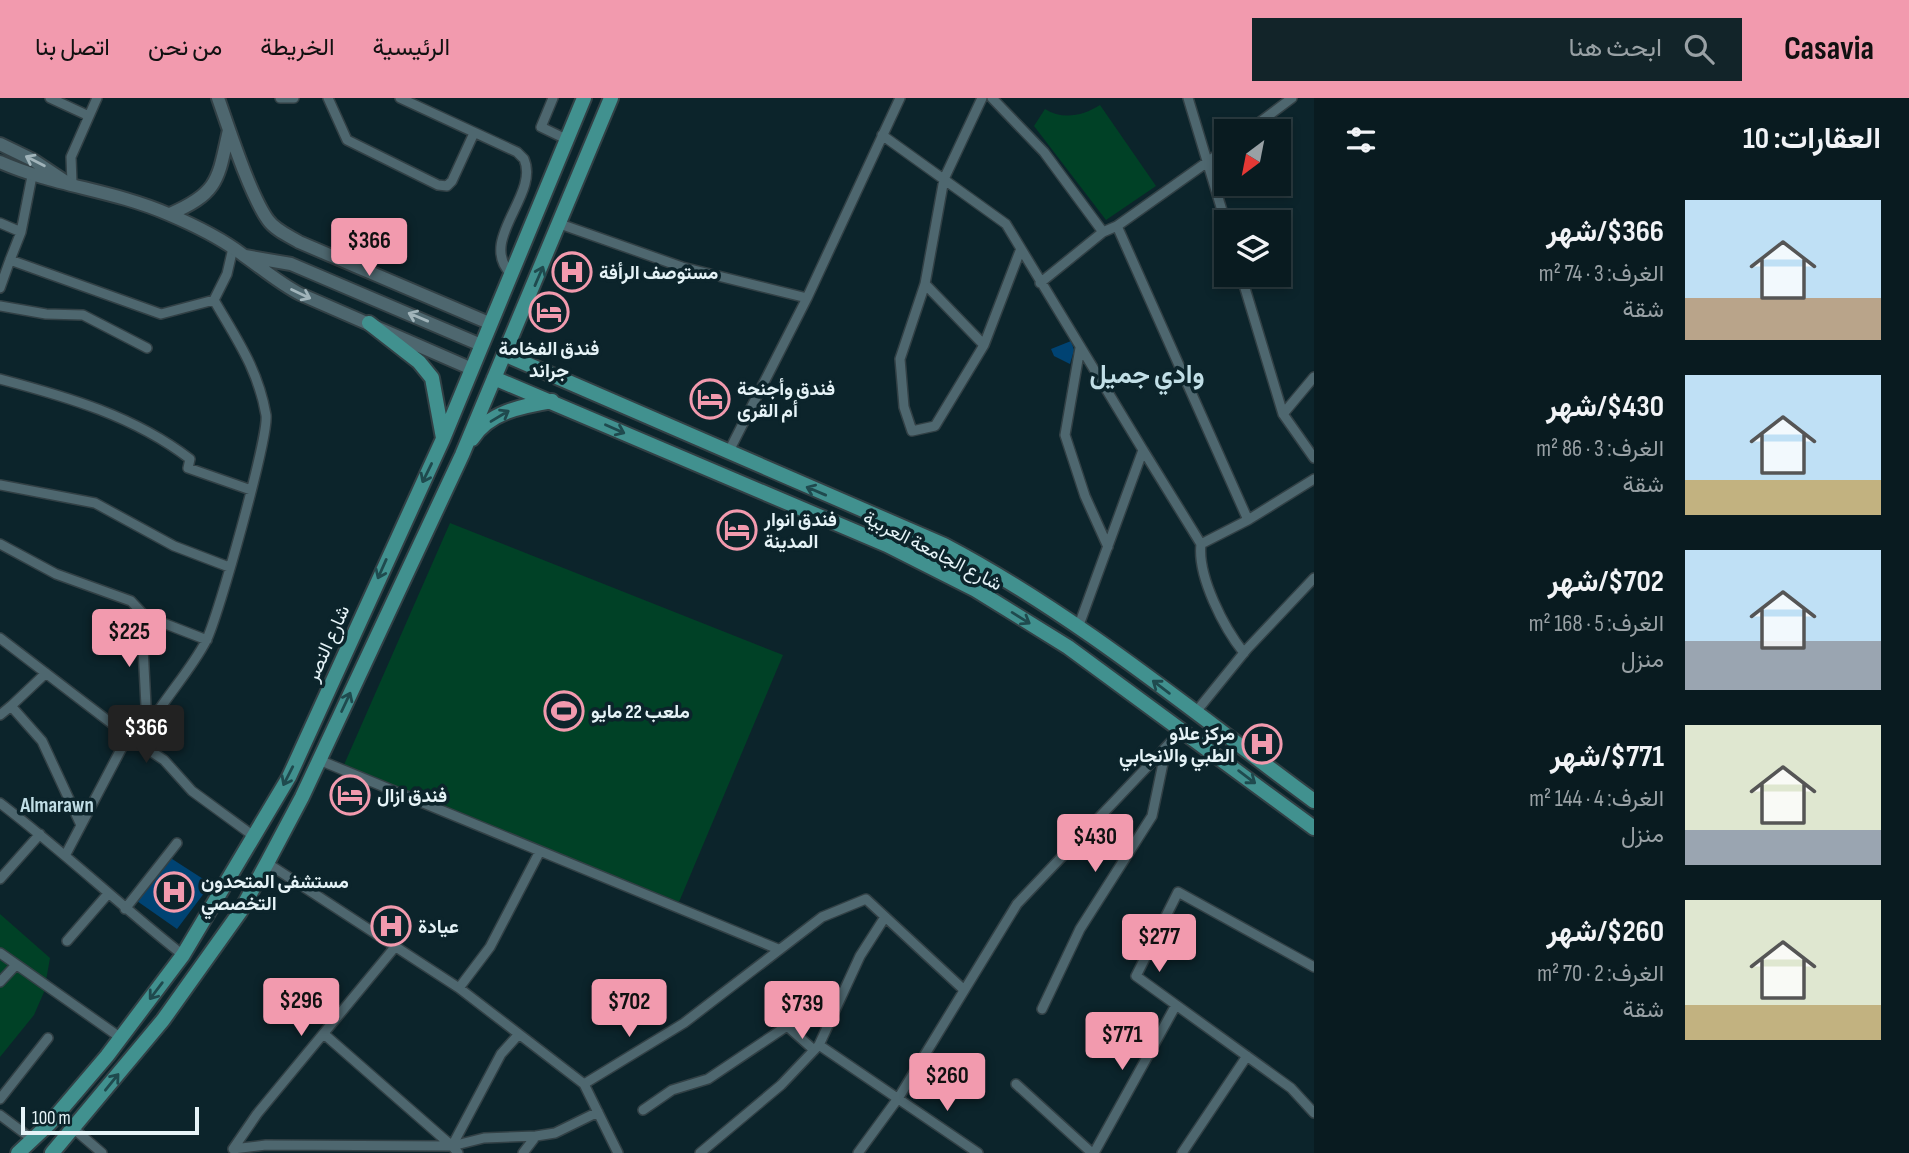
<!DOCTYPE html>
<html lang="ar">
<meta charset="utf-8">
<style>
:root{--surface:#091b20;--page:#122429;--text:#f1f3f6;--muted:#99a1a5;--line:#29393e;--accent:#f29aae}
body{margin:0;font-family:"Sofia Sans Condensed",Vazirmatn,sans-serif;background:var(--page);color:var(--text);direction:rtl;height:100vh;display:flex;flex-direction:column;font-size:26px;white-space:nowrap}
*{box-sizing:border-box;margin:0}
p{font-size:23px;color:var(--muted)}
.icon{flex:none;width:38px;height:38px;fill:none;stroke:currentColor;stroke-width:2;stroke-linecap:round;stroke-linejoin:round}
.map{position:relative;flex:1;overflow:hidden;direction:ltr}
.drawer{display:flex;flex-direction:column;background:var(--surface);width:595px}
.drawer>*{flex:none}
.needle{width:46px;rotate:212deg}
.tools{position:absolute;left:1214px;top:21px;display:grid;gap:14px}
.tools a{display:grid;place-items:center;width:77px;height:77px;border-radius:0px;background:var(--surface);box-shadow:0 4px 10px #0003,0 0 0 2px var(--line);font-size:35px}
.scale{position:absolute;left:21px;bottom:18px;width:178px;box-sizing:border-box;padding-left:7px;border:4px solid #e5f3f7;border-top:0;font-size:19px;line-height:24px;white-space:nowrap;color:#e5f3f7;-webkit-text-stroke:5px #0c242b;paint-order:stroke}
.price{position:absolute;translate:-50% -60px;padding:0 16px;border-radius:7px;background:var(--accent);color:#111;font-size:23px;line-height:46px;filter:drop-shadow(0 2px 4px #0008)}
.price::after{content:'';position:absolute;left:50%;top:42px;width:21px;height:16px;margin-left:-10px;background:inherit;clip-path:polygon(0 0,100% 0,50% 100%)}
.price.on{background:#222;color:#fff}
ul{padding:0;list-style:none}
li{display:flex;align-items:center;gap:21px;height:175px;padding:0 28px}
li span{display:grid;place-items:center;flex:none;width:196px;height:140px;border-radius:0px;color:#555}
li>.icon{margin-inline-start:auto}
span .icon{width:84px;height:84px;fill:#fffc;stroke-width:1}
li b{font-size:30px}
h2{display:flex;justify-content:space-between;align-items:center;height:84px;padding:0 28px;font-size:30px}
header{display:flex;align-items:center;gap:42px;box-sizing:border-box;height:98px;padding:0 35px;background:var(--accent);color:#111}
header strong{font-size:33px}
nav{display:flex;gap:38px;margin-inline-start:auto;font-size:24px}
.search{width:490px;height:63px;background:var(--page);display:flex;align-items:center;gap:18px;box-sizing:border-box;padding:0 24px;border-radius:0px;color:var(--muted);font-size:26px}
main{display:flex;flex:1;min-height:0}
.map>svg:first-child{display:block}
</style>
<header>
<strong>Casavia</strong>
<div class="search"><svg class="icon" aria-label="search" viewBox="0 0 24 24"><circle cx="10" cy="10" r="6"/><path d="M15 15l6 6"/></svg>ابحث هنا</div>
<nav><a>الرئيسية</a><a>الخريطة</a><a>من نحن</a><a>اتصل بنا</a></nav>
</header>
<main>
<section class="drawer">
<h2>العقارات: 10<svg class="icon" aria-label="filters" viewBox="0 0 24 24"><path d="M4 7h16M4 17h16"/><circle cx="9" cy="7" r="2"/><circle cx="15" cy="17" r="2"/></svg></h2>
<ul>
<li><span style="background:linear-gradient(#bfe0f5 70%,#b9a48a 0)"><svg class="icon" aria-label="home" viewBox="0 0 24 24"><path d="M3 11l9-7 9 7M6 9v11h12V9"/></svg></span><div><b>$366/شهر</b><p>الغرف: 3 · 74 m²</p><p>شقة</p></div></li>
<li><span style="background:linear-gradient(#bfe0f5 75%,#c2b280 0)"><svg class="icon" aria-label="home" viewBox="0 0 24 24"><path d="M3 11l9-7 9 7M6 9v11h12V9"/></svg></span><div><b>$430/شهر</b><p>الغرف: 3 · 86 m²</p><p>شقة</p></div></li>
<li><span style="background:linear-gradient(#bfe0f5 65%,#9aa5b1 0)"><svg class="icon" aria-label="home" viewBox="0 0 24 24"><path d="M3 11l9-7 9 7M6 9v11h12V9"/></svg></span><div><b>$702/شهر</b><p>الغرف: 5 · 168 m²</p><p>منزل</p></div></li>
<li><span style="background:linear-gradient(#dfe7d0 75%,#9aa5b1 0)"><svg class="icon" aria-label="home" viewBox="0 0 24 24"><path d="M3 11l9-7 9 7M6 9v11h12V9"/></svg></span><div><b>$771/شهر</b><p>الغرف: 4 · 144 m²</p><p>منزل</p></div></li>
<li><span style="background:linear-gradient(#dfe7d0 75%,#c2b280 0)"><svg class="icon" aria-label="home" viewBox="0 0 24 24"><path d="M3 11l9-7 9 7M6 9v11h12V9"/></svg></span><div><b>$260/شهر</b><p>الغرف: 2 · 70 m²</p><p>شقة</p></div></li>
</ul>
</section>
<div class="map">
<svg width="1314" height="1055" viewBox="0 0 1314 1055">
<rect width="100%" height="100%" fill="#0c242b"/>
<!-- green -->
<path fill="#004126" d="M1100,7L1156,88L1106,122L1034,28L1045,11C1062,22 1083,18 1100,7Z
M450,425L783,557L679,804L343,669Z
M0,816L50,860L44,894L34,917L0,959Z"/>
<!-- building -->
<path fill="#004373" d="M1071,243L1074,252L1070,266L1054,258L1051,251Z
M169,759L211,786L177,831L137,803Z"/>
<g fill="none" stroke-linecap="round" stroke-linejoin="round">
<!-- street casing -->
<g stroke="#324045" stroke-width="12">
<path id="street" d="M50,0L89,18
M280,0H294
M328,0L347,42L438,87L447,88L452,83L474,35
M400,0L517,54L524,61C540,97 477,142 511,176
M553,0L541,29L568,42
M982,0L944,81L925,186L900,261L904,309L912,333L935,328L984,247L1020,153
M992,0L1044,54L1103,134
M1188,0L1227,129
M1248,33L1292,0
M882,37L1006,126L1143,352L1079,527
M72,85L71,59L97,0
M0,125L21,134
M560,126L682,169L807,200
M1117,128L1248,422L1201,446L1143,352
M10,162L21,134L32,78
M1241,177L1283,316L1314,360
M1040,185L1103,134L1117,128L1227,50
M925,186L984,247
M0,190L10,162L161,216L214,202
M0,208L46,216L83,217L147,250
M1080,250L1065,337L1085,398L1108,449
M0,281C68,299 134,318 190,361L188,370L251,392
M1283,316L1314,279
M728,355L807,200L900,0
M0,387L95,405L174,448L229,469
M1248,422L1314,381
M0,446L56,476L131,503L145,518L207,542
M1201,446C1197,478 1224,530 1244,555
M145,518L142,530L147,627
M0,540L128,638
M46,575L11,608L42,643L81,727
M1195,615L1247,551L1314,480
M0,617L11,608
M140,646C156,608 187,579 206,543C218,520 269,338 266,317C258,271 237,242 214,202L227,176L233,150
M319,662L778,851
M0,705C63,753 121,808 183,857
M66,756L128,638L164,662L192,693L255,739
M267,765L459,890L584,986L684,925L822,819L866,801L963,891
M0,781L40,736
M125,811L177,745
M67,843L107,797
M0,855L121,940
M1314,869L1178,794L1136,878L1291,990L1314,1015
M0,884L15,868
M459,890L490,849L539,755
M1042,911L1080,831L1152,718L1166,651
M324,936L452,1048L501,956L519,936
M819,947L978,1055
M584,986L618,1055
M1016,986L1092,1055
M0,1001L48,940
M643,1012L672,992L708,981L787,928L814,952
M0,1017L32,1041
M74,1031L102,1055
M452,1048L484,1040L536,1038
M233,1051L257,1016L395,849
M233,1051L266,1047L452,1048L458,1055
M523,1055L536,1038L555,1035L598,1014
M700,1055L781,987L819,947L860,858L885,819
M858,1055L899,999L1017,806L1183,631
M1094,1055L1176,907
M1182,1055L1247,958"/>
</g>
<!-- secondary casing -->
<g stroke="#324045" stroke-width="16">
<path id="secondary" d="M218,0C229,31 250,97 268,122C275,132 289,138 299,144L489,225
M0,46L33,62L66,84
M0,64C54,88 113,92 168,116C194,127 221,140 243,157C263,171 279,185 300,196L472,271
M170,116C219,95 218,81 229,32
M245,158L291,166L481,247"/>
</g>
<!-- primary casing -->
<g stroke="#324045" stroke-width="18">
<path id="primary" d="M369,225L419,264L432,280L443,340
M506,257L944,447C1077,517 1193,614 1314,703
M494,280L887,447L976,492L1068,549L1314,730
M472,341C489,314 522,308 552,303
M18,1055L49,1026L107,958L183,857L289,679L443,341L584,0
M52,1055L163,922L240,814L267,765L302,699L462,357L611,0"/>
</g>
<!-- street -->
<use href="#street" stroke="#4e676f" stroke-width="9"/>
<!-- secondary -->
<use href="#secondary" stroke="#4e676f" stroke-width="12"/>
<!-- primary -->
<use href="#primary" stroke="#41918f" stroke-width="14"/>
</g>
<!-- one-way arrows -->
<defs><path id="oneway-shaft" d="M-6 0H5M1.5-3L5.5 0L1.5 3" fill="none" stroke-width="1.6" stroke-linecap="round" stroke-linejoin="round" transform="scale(1.75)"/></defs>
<g stroke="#a1b4ba">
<use href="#oneway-shaft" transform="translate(35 63) rotate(-153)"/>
<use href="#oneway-shaft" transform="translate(301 196) rotate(25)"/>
<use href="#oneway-shaft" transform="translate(418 219) rotate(-157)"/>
</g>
<g stroke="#1f4a4e">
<use href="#oneway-shaft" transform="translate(539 178) rotate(-67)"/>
<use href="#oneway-shaft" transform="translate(500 318) rotate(-31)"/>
<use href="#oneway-shaft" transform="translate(615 331) rotate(24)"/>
<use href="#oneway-shaft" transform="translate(427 375) rotate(116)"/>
<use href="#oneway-shaft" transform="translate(816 393) rotate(-157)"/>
<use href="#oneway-shaft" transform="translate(382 471) rotate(114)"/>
<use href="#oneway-shaft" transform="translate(1021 520) rotate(32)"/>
<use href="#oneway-shaft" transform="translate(1161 589) rotate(-143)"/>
<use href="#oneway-shaft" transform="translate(346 604) rotate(-65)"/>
<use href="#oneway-shaft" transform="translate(288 678) rotate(117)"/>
<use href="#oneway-shaft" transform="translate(1247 679) rotate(37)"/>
<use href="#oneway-shaft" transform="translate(156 893) rotate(127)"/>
<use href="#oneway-shaft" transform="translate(112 984) rotate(-51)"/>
</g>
<!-- icons -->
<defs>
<g id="hospital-ring" transform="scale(2.0125)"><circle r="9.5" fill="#0c242b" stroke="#f29aae" stroke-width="1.5"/><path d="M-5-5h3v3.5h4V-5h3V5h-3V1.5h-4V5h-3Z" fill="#f29aae"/></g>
<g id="hotel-ring" transform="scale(2.0125)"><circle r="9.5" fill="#0c242b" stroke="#f29aae" stroke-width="1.5"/><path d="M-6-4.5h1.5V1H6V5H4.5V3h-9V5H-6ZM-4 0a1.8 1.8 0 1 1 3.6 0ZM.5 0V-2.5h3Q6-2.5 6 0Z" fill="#f29aae"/></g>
<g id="stadium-ring" transform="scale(2.0125)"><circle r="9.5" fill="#0c242b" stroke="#f29aae" stroke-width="1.5"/><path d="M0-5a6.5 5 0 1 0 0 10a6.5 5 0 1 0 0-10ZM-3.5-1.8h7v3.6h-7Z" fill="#f29aae"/></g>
</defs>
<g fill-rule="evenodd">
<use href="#hospital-ring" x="572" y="174"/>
<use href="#hotel-ring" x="549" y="214"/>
<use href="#hotel-ring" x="710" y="301"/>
<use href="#hotel-ring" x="737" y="432"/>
<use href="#stadium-ring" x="564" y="613"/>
<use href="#hospital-ring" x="1262" y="646"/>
<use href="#hotel-ring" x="350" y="697"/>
<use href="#hospital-ring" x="174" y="794"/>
<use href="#hospital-ring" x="391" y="828"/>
</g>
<g text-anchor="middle" stroke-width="7" stroke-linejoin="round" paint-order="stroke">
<!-- poi labels -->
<g font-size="19" font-weight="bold" fill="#e5f3f7" stroke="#0c242b" text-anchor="start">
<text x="599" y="181">مستوصف الرأفة</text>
<text x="549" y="257" text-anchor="middle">فندق الفخامة<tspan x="549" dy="22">جراند</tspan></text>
<text x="737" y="297">فندق وأجنحة<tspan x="737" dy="22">أم القرى</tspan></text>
<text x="764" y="428">فندق انوار<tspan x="764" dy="22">المدينة</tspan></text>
<text x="591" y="620">ملعب 22 مايو</text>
<text x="1235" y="642" text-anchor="end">مركز علاو<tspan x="1235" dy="22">الطبي والانجابي</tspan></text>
<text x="377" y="704">فندق ازال</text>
<text x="201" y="790">مستشفى المتحدون<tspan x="201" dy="22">التخصصي</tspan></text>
<text x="418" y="835">عيادة</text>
</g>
<!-- street labels -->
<g font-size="19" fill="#e5f3f7" stroke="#0c242b">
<text transform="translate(933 452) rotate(27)" y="7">شارع الجامعة العربية</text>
<text transform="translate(327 545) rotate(-66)" y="7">شارع النصر</text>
</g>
<!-- neighbourhood labels -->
<g font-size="21" font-weight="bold" fill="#c1dee6" stroke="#0c242b">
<text x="57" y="714">Almarawn</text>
</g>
<!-- district labels -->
<g font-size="26" font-weight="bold" fill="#c1dee6" stroke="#0c242b">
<text x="1147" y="285">وادي جميل</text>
</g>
</g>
</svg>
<div class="tools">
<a><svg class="needle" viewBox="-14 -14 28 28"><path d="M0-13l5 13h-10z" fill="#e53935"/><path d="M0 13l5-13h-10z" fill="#99a1a5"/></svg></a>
<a><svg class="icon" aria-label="layers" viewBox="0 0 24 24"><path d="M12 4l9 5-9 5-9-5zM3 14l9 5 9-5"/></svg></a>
</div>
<div class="scale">100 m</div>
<b class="price" style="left:369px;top:180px">$366</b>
<b class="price" style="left:129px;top:571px">$225</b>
<b class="price on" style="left:146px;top:667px">$366</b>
<b class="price" style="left:1095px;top:776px">$430</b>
<b class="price" style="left:1159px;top:876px">$277</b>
<b class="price" style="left:301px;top:940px">$296</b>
<b class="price" style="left:629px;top:941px">$702</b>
<b class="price" style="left:802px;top:943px">$739</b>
<b class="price" style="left:1122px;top:974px">$771</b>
<b class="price" style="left:947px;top:1015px">$260</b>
</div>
</main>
